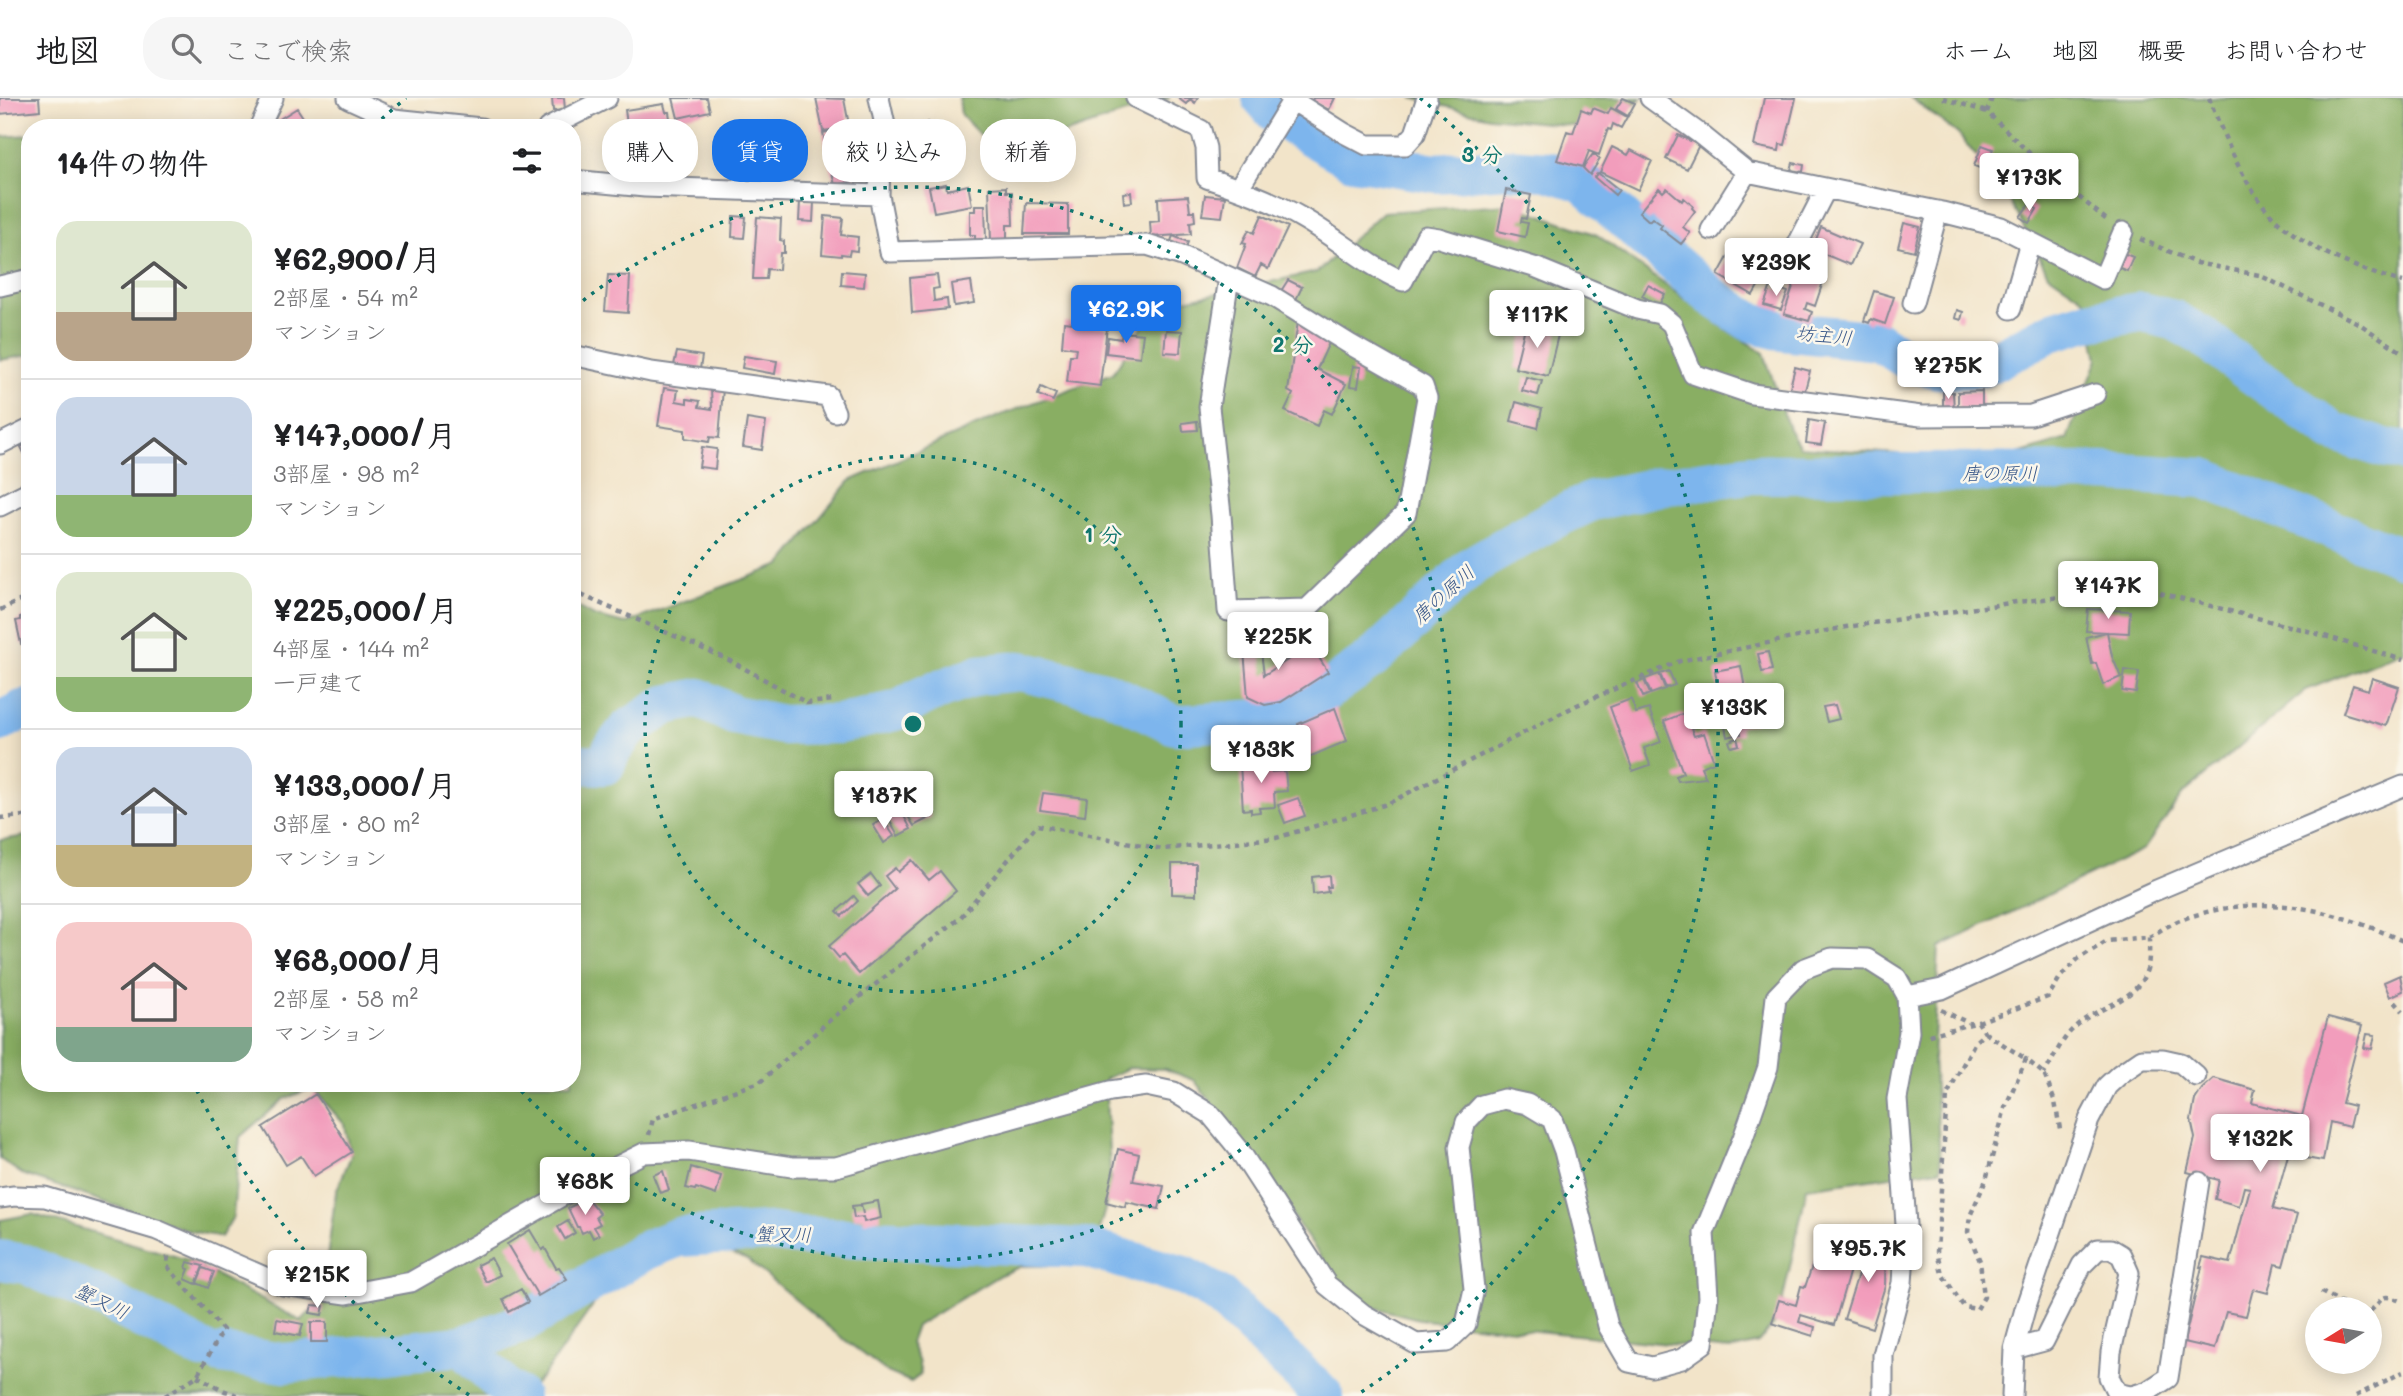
<!DOCTYPE html>
<html lang="ja">
<meta charset="utf-8">
<style>
:root{--surface:#fff;--page:#f6f6f6;--text:#202124;--muted:#757577;--line:#e0e0e0;--accent:#1a73e8}
body{margin:0;font-family:Mali,"Klee One",sans-serif;background:var(--page);color:var(--text);height:100vh;display:flex;flex-direction:column;font-size:26px;white-space:nowrap}
*{box-sizing:border-box;margin:0}
p{font-size:23px;color:var(--muted)}
.icon{flex:none;width:38px;height:38px;fill:none;stroke:currentColor;stroke-width:2;stroke-linecap:round;stroke-linejoin:round}
.map{position:relative;flex:1;overflow:hidden}
.side{position:absolute;left:21px;top:21px;width:560px;height:973px;display:flex;flex-direction:column;background:var(--surface);border-radius:28px;box-shadow:0 4px 18px #0003}
.side>*{flex:none}
.hud{position:absolute;left:602px;top:21px;width:665px;height:63px;display:flex;gap:14px}
.needle{width:46px;rotate:259deg}
.buttons{position:absolute;left:2305px;top:1199px;display:grid;gap:14px}
.buttons a{display:grid;place-items:center;width:77px;height:77px;border-radius:50%;background:var(--surface);box-shadow:0 4px 18px #0003;font-size:35px}
.price{position:absolute;translate:-50% -60px;padding:0 16px;border-radius:7px;background:#fff;color:#222;font-size:23px;line-height:46px;filter:drop-shadow(0 2px 4px #0008)}
.price::after{content:'';position:absolute;left:50%;top:42px;width:21px;height:16px;margin-left:-10px;background:inherit;clip-path:polygon(0 0,100% 0,50% 100%)}
.price.current{background:var(--accent);color:#fff}
ul{padding:0;list-style:none}
li{display:flex;align-items:center;gap:21px;height:175px;padding:0 35px}
li+li{border-top:2px solid var(--line)}
li span{display:grid;place-items:center;flex:none;width:196px;height:140px;border-radius:21px;color:#555}
li>.icon{margin-inline-start:auto}
span .icon{width:84px;height:84px;fill:#fffc;stroke-width:1}
li b{font-size:30px}
h2{display:flex;justify-content:space-between;align-items:center;height:84px;padding:0 35px;font-size:30px}
.tag{padding:0 24px;border-radius:28px;background:var(--surface);box-shadow:0 4px 18px #0003;font-size:24px;line-height:63px}
.tag.current{background:var(--accent);color:#fff}
header{display:flex;align-items:center;gap:42px;box-sizing:border-box;height:98px;padding:0 35px;background:var(--surface);border-bottom:2px solid var(--line)}
header strong{font-size:33px}
nav{display:flex;gap:38px;margin-inline-start:auto;font-size:24px}
.search{width:490px;height:63px;background:var(--page);display:flex;align-items:center;gap:18px;box-sizing:border-box;padding:0 24px;border-radius:28px;color:var(--muted);font-size:26px}
.map>svg:first-child{display:block}
</style>
<header>
<strong>地図</strong>
<div class="search"><svg class="icon" aria-label="search" viewBox="0 0 24 24"><circle cx="10" cy="10" r="6"/><path d="M15 15l6 6"/></svg>ここで検索</div>
<nav><a>ホーム</a><a>地図</a><a>概要</a><a>お問い合わせ</a></nav>
</header>
<div class="map">
<svg width="2403" height="1298" viewBox="0 0 2403 1298">
<rect width="100%" height="100%" fill="#fbf7ec"/>
<filter id="ink" filterUnits="userSpaceOnUse"><feTurbulence type="fractalNoise" baseFrequency=".0143" numOctaves="2"/><feDisplacementMap in="SourceGraphic" scale="14" xChannelSelector="R" yChannelSelector="G"/><feConvolveMatrix kernelMatrix="1 2 1 2 8 2 1 2 1" color-interpolation-filters="sRGB"/></filter>
<filter id="wash" filterUnits="userSpaceOnUse"><feTurbulence type="fractalNoise" baseFrequency=".00686" numOctaves="4" result="noise"/><feDisplacementMap in="SourceGraphic" scale="28" xChannelSelector="R" yChannelSelector="G"/><feGaussianBlur stdDeviation="1.57" result="paint"/><feColorMatrix in="noise" values="0 0 0 0 0 0 0 0 0 0 0 0 0 0 0 0 0 1.4 0 .05"/><feComposite in="paint" operator="in"/></filter>
<g filter="url(#wash)">
<rect width="100%" height="100%" fill="#f2e4c9"/>
<!-- forest -->
<path fill="#89ae63" stroke="#526e60" stroke-width="2" d="M959,0H1170L1057,38L1015,44L981,38L961,17Z
M1412,0H1641L1617,22L1594,30L1489,19Z
M1911,0H2403V553L2306,592L2182,697L2144,751L1939,849L1933,961L1941,1071L1807,1090L1779,1219L1758,1245L1730,1252L1423,1222L1372,1209L1344,1192L1233,1033L1194,982L1165,971L1128,970L1105,981L1111,1090L1091,1160L1076,1167L1022,1168L1000,1177L916,1228L910,1245L918,1262L921,1276L911,1284L887,1274L833,1233L748,1162L699,1143L683,1145L601,1196L543,1278L523,1298H0V1122L32,1116L188,1162L301,1223L321,1203L336,1094L351,1058L345,1027L312,990L284,1001L240,1039L233,1119L221,1139L190,1133L22,1076L0,1061V742L26,738L30,734V985H572V506L594,518L624,526L781,467L850,383L1001,317L1113,275L1156,208L1317,174L1383,114L1510,106L1597,137L1727,232L1764,255L1789,331L1800,349L1995,363L2067,341L2098,261L2086,202L2048,176L2005,93L1958,36Z
M30,37V257L0,262V39Z"/>
<g fill="none" stroke-linecap="round" stroke-linejoin="round">
<!-- river -->
<path stroke="#7db5ed" stroke-width="40" d="M1262,0L1275,15
M1293,28L1352,62L1436,75L1508,70L1547,73L1582,84L1710,197L1749,223L1782,233L1878,243L1914,266L1943,272L1983,269L2050,234L2083,224L2140,214L2174,222L2202,238L2234,263L2333,334L2387,351L2403,353
M0,624L22,612L30,610
M572,666L605,667L611,653L627,632L666,607L699,600L734,617L783,627L839,626L899,612L923,598L979,577L1021,573L1108,594L1175,627L1273,620L1301,611L1372,561L1473,467L1550,423L1592,403L1661,388L1750,376L2102,374L2204,380L2403,460
M0,1162L25,1166L112,1205L202,1252
M462,1248L506,1290L518,1298
M221,1256L284,1265L462,1248L523,1225L644,1153L679,1139L768,1134L798,1138L1085,1150L1184,1178L1219,1197L1324,1298"/>
</g>
<g id="blocks">
<!-- building -->
<path fill="#f29dbc" d="M0,0H39L40,12L0,16Z
M552,0H564L565,12L553,13Z
M673,0H707L710,13L678,20Z
M816,0L844,1L850,32L853,31L863,74L853,77L854,83L835,87L823,35L845,30L823,33Z
M1178,0H1198L1195,5L1190,1L1186,6Z
M1313,0H1335L1329,12L1312,3Z
M1623,0L1635,5L1628,18L1616,11Z
M1764,0H1796L1785,47L1780,46L1779,53L1754,48Z
M664,6L666,14H669L672,33L660,35L661,45L671,44L672,60L639,61V48L627,50L626,39L641,36L640,31L628,33L625,12Z
M297,10L310,30H283L278,22Z
M1593,10L1608,16L1611,10L1627,19L1621,30L1613,26L1611,32L1608,31L1599,57L1589,53L1583,69L1557,62L1567,33L1573,35L1581,11L1591,15Z
M928,24L933,29L925,36L920,30Z
M935,28L942,33L938,39L931,34Z
M1678,37L1699,47L1687,71L1666,61Z
M1039,39L1048,48L1051,45L1059,53L1044,70L1034,61L1029,67L1023,61Z
M1982,47L1993,51L1985,72L1974,68Z
M1612,49L1628,57L1631,52L1652,63L1638,92L1600,74Z
M1593,56L1600,61L1590,77L1583,70Z
M1793,65L1804,67L1803,74L1791,72Z
M670,66V80H648V67Z
M1598,75L1619,92L1615,97L1594,79Z
M946,86L947,92L968,87L972,107L934,114L929,89Z
M1006,89V94H1012L1013,127H1007V143H991L989,90Z
M1659,90L1663,94L1667,90L1682,103L1684,100L1693,108L1692,110L1695,113L1683,129L1690,135L1681,146L1660,130L1662,127L1652,120L1649,123L1639,114Z
M1506,92L1531,97L1526,121L1522,120L1521,124L1528,125L1525,139L1498,133Z
M1131,94L1132,104L1124,105L1123,95Z
M1205,97L1225,99L1222,119L1202,117Z
M1188,98L1190,113H1194L1195,123L1190,124L1191,136L1151,139L1150,124L1159,123L1158,100Z
M800,103L814,104L813,124L799,123Z
M1026,105L1068,106V136H1024Z
M2029,106L2037,111L2029,125L2020,119Z
M975,107H985L986,142H975V137H970V113H975Z
M1262,117L1288,129L1268,171L1261,167L1255,179L1237,170L1246,146L1242,145L1249,132L1254,135Z
M733,118L746,119L744,140L732,139Z
M825,118L843,120L841,137L858,139L857,153L850,152L849,157L841,156V158L822,156Z
M757,119L781,121L780,142L784,143V155H780L779,172L767,171L766,181H753Z
M1904,125L1920,129L1914,153L1898,149Z
M1821,129L1860,146L1850,167L1812,151Z
M1173,138L1188,144L1186,149L1171,143Z
M1762,143L1778,153L1753,197L1718,177L1733,150L1741,154L1746,145L1757,151Z
M2123,155L2133,159L2127,173L2117,169Z
M842,173L865,175L864,189L841,187Z
M1798,173L1824,181L1815,208L1807,205L1805,211L1812,214L1809,223L1784,216Z
M608,177L630,178L628,215L605,213Z
M937,177L939,190L933,191L934,203L947,201L948,211L912,215L910,180Z
M1288,182L1302,189L1295,204L1279,196Z
M971,183L974,205L954,208L951,186Z
M1648,187L1665,196L1659,207L1642,198Z
M1771,188L1788,194L1781,212L1764,207Z
M1874,193L1894,199L1885,226L1871,221L1869,225L1864,223Z
M1957,212L1963,214L1961,222L1955,220Z
M1298,223L1330,243L1317,271L1346,286L1332,316L1324,312L1317,328L1285,313L1293,296L1288,293Z
M1064,224L1107,229L1100,288L1067,284L1070,257H1075L1076,250L1062,248Z
M1526,225L1559,233L1548,278L1515,270Z
M1166,232L1182,233L1180,255L1164,254Z
M1122,234L1143,236L1140,259L1106,255L1108,239L1121,241Z
M677,254L702,258L700,271L674,267Z
M744,258L777,263L775,276L742,270Z
M1353,268L1361,269L1358,289L1350,288Z
M1795,269L1810,273L1804,296L1789,293Z
M1526,279L1542,283L1538,297L1522,293Z
M1041,289L1056,296L1053,303L1038,297Z
M664,290L678,292L676,303L687,305V301L700,303L699,309L712,311L711,291L723,290L719,340L710,339L709,344L685,340V332L658,328Z
M1982,293V310L1958,311V294Z
M1943,294H1953L1954,312H1943Z
M1516,304L1542,311L1538,330L1511,323Z
M747,321L766,324L762,352L743,349Z
M1809,322L1825,325L1821,347L1806,345Z
M1197,323L1198,332L1183,333L1182,325Z
M30,345V367L21,349Z
M702,349L717,351L715,371L699,369Z
M2088,511L2130,513L2129,535L2086,533Z
M30,516V560H29L25,545L21,546L16,523L20,522V519Z
M1242,530H1258L1264,577L1311,547L1328,574L1281,604L1265,607L1248,599Z
M2107,534L2112,558L2121,579L2103,587L2096,565L2092,566L2086,539Z
M1768,554L1772,572L1762,574L1758,556Z
M1741,568L1746,596L1751,595L1757,625L1740,628L1741,636L1727,639L1715,573Z
M2125,572L2139,574L2136,595L2122,593Z
M1669,573L1675,587L1666,590L1660,576Z
M1659,576L1665,591L1651,596L1645,581Z
M2372,580L2399,589L2386,628L2343,615L2353,587L2368,592Z
M1644,582L1650,596L1643,599L1637,585Z
M1631,601L1636,615L1649,611L1661,644L1644,650L1650,667L1633,673L1610,609Z
M1835,607L1839,621L1827,624L1823,609Z
M1335,610L1347,643L1307,660L1298,626Z
M1684,615L1687,621L1694,619L1697,628L1691,630L1694,638L1704,635L1714,664L1701,669L1706,680L1678,683L1676,678L1683,675L1664,623Z
M1737,640L1739,647L1731,649L1729,643Z
M1292,648L1294,658L1288,659L1285,650Z
M1270,663L1271,674L1285,673L1287,693L1274,694L1275,709L1259,710L1260,714L1251,715V711L1243,712L1240,666Z
M891,694L911,731L898,738L879,704L883,702L881,700Z
M1043,695L1087,700L1085,718L1040,712Z
M1298,700L1305,718L1285,725L1278,707Z
M907,703L912,713L907,716L901,706Z
M925,708L931,719L914,728L908,718Z
M883,721L894,738L884,745L873,727Z
M912,762L929,782L940,773L956,793L859,876L843,857L839,860L829,848L895,791L885,778L895,770L898,774Z
M1172,766H1196V797L1172,796Z
M871,776L880,788L868,798L858,786Z
M1329,777L1330,789H1327L1328,794L1313,796L1312,779Z
M854,798L858,803L842,818L837,813Z
M2400,877L2403,893L2390,899L2384,884Z
M2328,919L2362,928L2342,1005L2354,1008L2349,1029L2330,1024L2323,1063L2288,1057L2273,1111L2297,1117L2283,1168L2275,1166L2268,1195L2253,1191L2246,1218L2226,1214L2215,1251L2184,1244L2202,1169H2200L2203,1159L2230,1165L2250,1090L2244,1089L2239,1108L2215,1101L2219,1082L2187,1074L2195,1040L2191,1022L2195,1002L2202,991L2214,980L2255,992L2252,1005L2302,1018Z
M2367,936L2375,937L2372,951L2364,950Z
M316,996L352,1054L314,1078L301,1058L286,1067L263,1029Z
M1118,1051L1139,1056L1133,1083L1164,1088L1159,1111L1126,1104L1125,1109L1106,1104Z
M691,1069L721,1078L716,1097L696,1090L695,1092L686,1090Z
M663,1073L669,1092L660,1095L653,1077Z
M587,1100L600,1116L596,1119L600,1126L594,1129L599,1137L593,1140L589,1132L582,1135L579,1129H577L568,1110Z
M878,1103L881,1120L864,1124L863,1119L854,1120L852,1108L861,1107L863,1116L861,1106Z
M568,1123L575,1135L565,1141L558,1129Z
M530,1132L542,1152L545,1150L556,1170L559,1169L567,1181L538,1198L507,1146Z
M1824,1133L1846,1139L1843,1147L1856,1151L1834,1227L1801,1217L1799,1224L1815,1229L1813,1238L1772,1225L1779,1202L1796,1207L1801,1188L1805,1189Z
M1865,1141L1886,1144L1885,1188L1872,1230L1844,1221L1860,1170L1857,1169Z
M491,1160L500,1177L486,1184L477,1167Z
M188,1164L203,1168L196,1186L185,1181L189,1171L186,1170Z
M203,1170L214,1174L208,1190L197,1185Z
M521,1191L528,1204L509,1214L503,1201Z
M312,1207L324,1208L322,1217L310,1215Z
M277,1221L303,1226L300,1238L275,1233Z
M311,1224H327V1244H311Z"/>
</g>
</g>
<g filter="url(#ink)">
<use href="#blocks" fill-opacity="0" stroke="#868a94" stroke-width="2"/>
<g fill="none" stroke-linecap="round" stroke-linejoin="round">
<!-- street casing -->
<g stroke="#868a94" stroke-width="23">
<path id="street" d="M348,0L394,21L481,30
M879,0L887,36L880,68L879,97L890,154L1147,147L1182,158L1272,198L1351,247L1423,288L1427,300L1406,415L1307,511L1228,513L1221,417L1209,309L1229,180
M1136,0L1201,32L1206,50L1207,80C1239,91 1273,103 1302,120C1337,140 1366,167 1403,183L1426,138L1439,140L1537,170L1637,211L1660,216L1672,226L1693,276L1752,296L1921,318L2031,317L2095,296
M1289,0L1344,35L1367,47H1405L1415,36L1427,0
M1650,0L1700,36L1747,74L1942,114L2001,129L2103,181L2123,134
M259,30L273,0
M548,30L607,0
M572,82L645,89L879,97
M1238,91L1292,3
M1711,132L1747,74
M1792,157L1826,91
M0,188L30,181
M1913,205L1938,113
M2011,211L2030,144
M572,257L651,274L828,298L835,314
M0,346L30,331
M0,408L30,393
M1907,898L1942,891L2152,794L2403,688
M0,1100L14,1098L45,1099L157,1132L283,1187L347,1196L411,1184L590,1082L644,1055L689,1053L792,1069H836L1110,993L1146,988L1174,994L1210,1016L1238,1050L1327,1187L1363,1216L1416,1246L1447,1244L1466,1226L1474,1191L1459,1049L1466,1024L1482,1007L1504,1001L1527,1006L1552,1021L1564,1053L1608,1228L1629,1264L1652,1269L1682,1261L1703,1246L1708,1199L1704,1135L1743,1040L1768,969L1776,899L1803,871L1832,860L1867,861L1897,880L1907,898L1909,934L1897,1001L1906,1126L1902,1185L1883,1257V1298
M2014,1251L2044,1243L2082,1167L2098,1151H2111L2121,1157L2129,1175L2111,1254L2109,1279L2117,1295L2130,1298
M2012,1298L2014,1251L2025,1211L2089,1022L2107,988L2120,976L2142,961H2163L2181,965L2196,978
M2132,1298L2148,1293L2168,1280L2199,1084"/>
</g>
<!-- path -->
<path stroke="#868a94" stroke-width="4.5" stroke-dasharray="5 5" stroke-linecap="butt" d="M1943,0L1987,14
M1992,0L1987,14L2050,75L2108,123
M2209,0C2225,41 2247,97 2281,126C2312,153 2364,174 2403,184
M2140,141L2196,165L2259,177L2358,225L2403,255
M572,493L729,562L807,605L834,602
M0,512L30,498
M0,720L24,718L30,721
M2149,839C2160,833 2171,825 2183,821C2263,794 2328,809 2403,843
M2395,904L2403,913
M1941,912L1971,926
M1978,924L2048,899L2061,878L2078,861L2107,843L2149,839C2149,849 2150,862 2147,871C2136,906 2096,907 2073,931C2061,942 2053,962 2044,976
M1985,935L2026,961
M1929,937L1978,924L1985,935L1975,944L1947,997L1937,1154L1942,1176L1964,1209L1977,1211L1984,1199L1980,1163L1968,1134L1970,1118L1986,1082L2005,1010L2026,961L2044,976L2055,1004L2060,1031
M649,1037L653,1021L760,984L830,922L960,820L1037,727L1162,751L1276,740L1387,706L1577,607L1680,563L1846,529L2017,504L2141,490L2308,533L2403,562
M2321,1194L2354,1211
M2370,1213C2386,1200 2378,1194 2403,1204
M197,1278L225,1293L241,1298
M165,1298L197,1278L223,1232L167,1168L168,1156
M2356,1298L2403,1274"/>
<!-- street -->
<use href="#street" stroke="#fff" stroke-width="19"/>
</g>
</g>
<!-- distance rings -->
<g fill="none" stroke="#0f766e" stroke-width="3.5" stroke-dasharray="3.5 7">
<circle cx="913" cy="626" r="268"/>
<path d="M575 209A537 537 0 1 1 514 985"/>
<path d="M469 1297A805 805 0 0 1 196 991M374 28A805 805 0 0 1 406 0M1420 0A805 805 0 0 1 1357 1297"/>
</g>
<g text-anchor="middle" stroke-width="5" stroke-linejoin="round" paint-order="stroke">
<!-- water labels -->
<g font-size="19" font-style="italic" fill="#385789" stroke="#fbf7ec">
<text transform="translate(1824 237) rotate(6)" y="7">坊主川</text>
<text x="2000" y="382">唐の原川</text>
<text transform="translate(1443 496) rotate(-42)" y="7">唐の原川</text>
<text transform="translate(783 1136) rotate(1)" y="7">蟹又川</text>
<text transform="translate(102 1203) rotate(26)" y="7">蟹又川</text>
</g>
</g>
<circle cx="913" cy="626" r="10" fill="#0f766e" stroke="#fbf7ec" stroke-width="3.5"/>
<g font-size="21" text-anchor="middle" font-weight="bold" fill="#0f766e" stroke="#fbf7ec" stroke-width="5" stroke-linejoin="round" paint-order="stroke">
<text x="1482" y="64">3 分</text>
<text x="1293" y="254">2 分</text>
<text x="1103" y="444">1 分</text>
</g>
</svg>
<div class="buttons">
<a><svg class="needle" viewBox="-14 -14 28 28"><path d="M0-13l5 13h-10z" fill="#e53935"/><path d="M0 13l5-13h-10z" fill="#757577"/></svg></a>
</div>
<b class="price" style="left:2029px;top:115px">¥173K</b>
<b class="price" style="left:1776px;top:200px">¥239K</b>
<b class="price current" style="left:1126px;top:247px">¥62.9K</b>
<b class="price" style="left:1537px;top:252px">¥117K</b>
<b class="price" style="left:1948px;top:303px">¥275K</b>
<b class="price" style="left:2108px;top:523px">¥147K</b>
<b class="price" style="left:1278px;top:574px">¥225K</b>
<b class="price" style="left:1734px;top:645px">¥133K</b>
<b class="price" style="left:1261px;top:687px">¥183K</b>
<b class="price" style="left:884px;top:733px">¥187K</b>
<b class="price" style="left:2260px;top:1076px">¥132K</b>
<b class="price" style="left:585px;top:1119px">¥68K</b>
<b class="price" style="left:1868px;top:1186px">¥95.7K</b>
<b class="price" style="left:317px;top:1212px">¥215K</b>
<div class="hud">
<a class="tag">購入</a>
<a class="tag current">賃貸</a>
<a class="tag">絞り込み</a>
<a class="tag">新着</a>
</div>
<section class="side">
<h2>14件の物件<svg class="icon" aria-label="filters" viewBox="0 0 24 24"><path d="M4 7h16M4 17h16"/><circle cx="9" cy="7" r="2"/><circle cx="15" cy="17" r="2"/></svg></h2>
<ul>
<li><span style="background:linear-gradient(#dfe7d0 65%,#b9a48a 0)"><svg class="icon" aria-label="home" viewBox="0 0 24 24"><path d="M3 11l9-7 9 7M6 9v11h12V9"/></svg></span><div><b>¥62,900/月</b><p>2部屋 · 54 m²</p><p>マンション</p></div></li>
<li><span style="background:linear-gradient(#c9d6e8 70%,#8fb573 0)"><svg class="icon" aria-label="home" viewBox="0 0 24 24"><path d="M3 11l9-7 9 7M6 9v11h12V9"/></svg></span><div><b>¥147,000/月</b><p>3部屋 · 98 m²</p><p>マンション</p></div></li>
<li><span style="background:linear-gradient(#dfe7d0 75%,#8fb573 0)"><svg class="icon" aria-label="home" viewBox="0 0 24 24"><path d="M3 11l9-7 9 7M6 9v11h12V9"/></svg></span><div><b>¥225,000/月</b><p>4部屋 · 144 m²</p><p>一戸建て</p></div></li>
<li><span style="background:linear-gradient(#c9d6e8 70%,#c2b280 0)"><svg class="icon" aria-label="home" viewBox="0 0 24 24"><path d="M3 11l9-7 9 7M6 9v11h12V9"/></svg></span><div><b>¥133,000/月</b><p>3部屋 · 80 m²</p><p>マンション</p></div></li>
<li><span style="background:linear-gradient(#f6c9c9 75%,#7fa58c 0)"><svg class="icon" aria-label="home" viewBox="0 0 24 24"><path d="M3 11l9-7 9 7M6 9v11h12V9"/></svg></span><div><b>¥68,000/月</b><p>2部屋 · 58 m²</p><p>マンション</p></div></li>
</ul>
</section>
</div>
